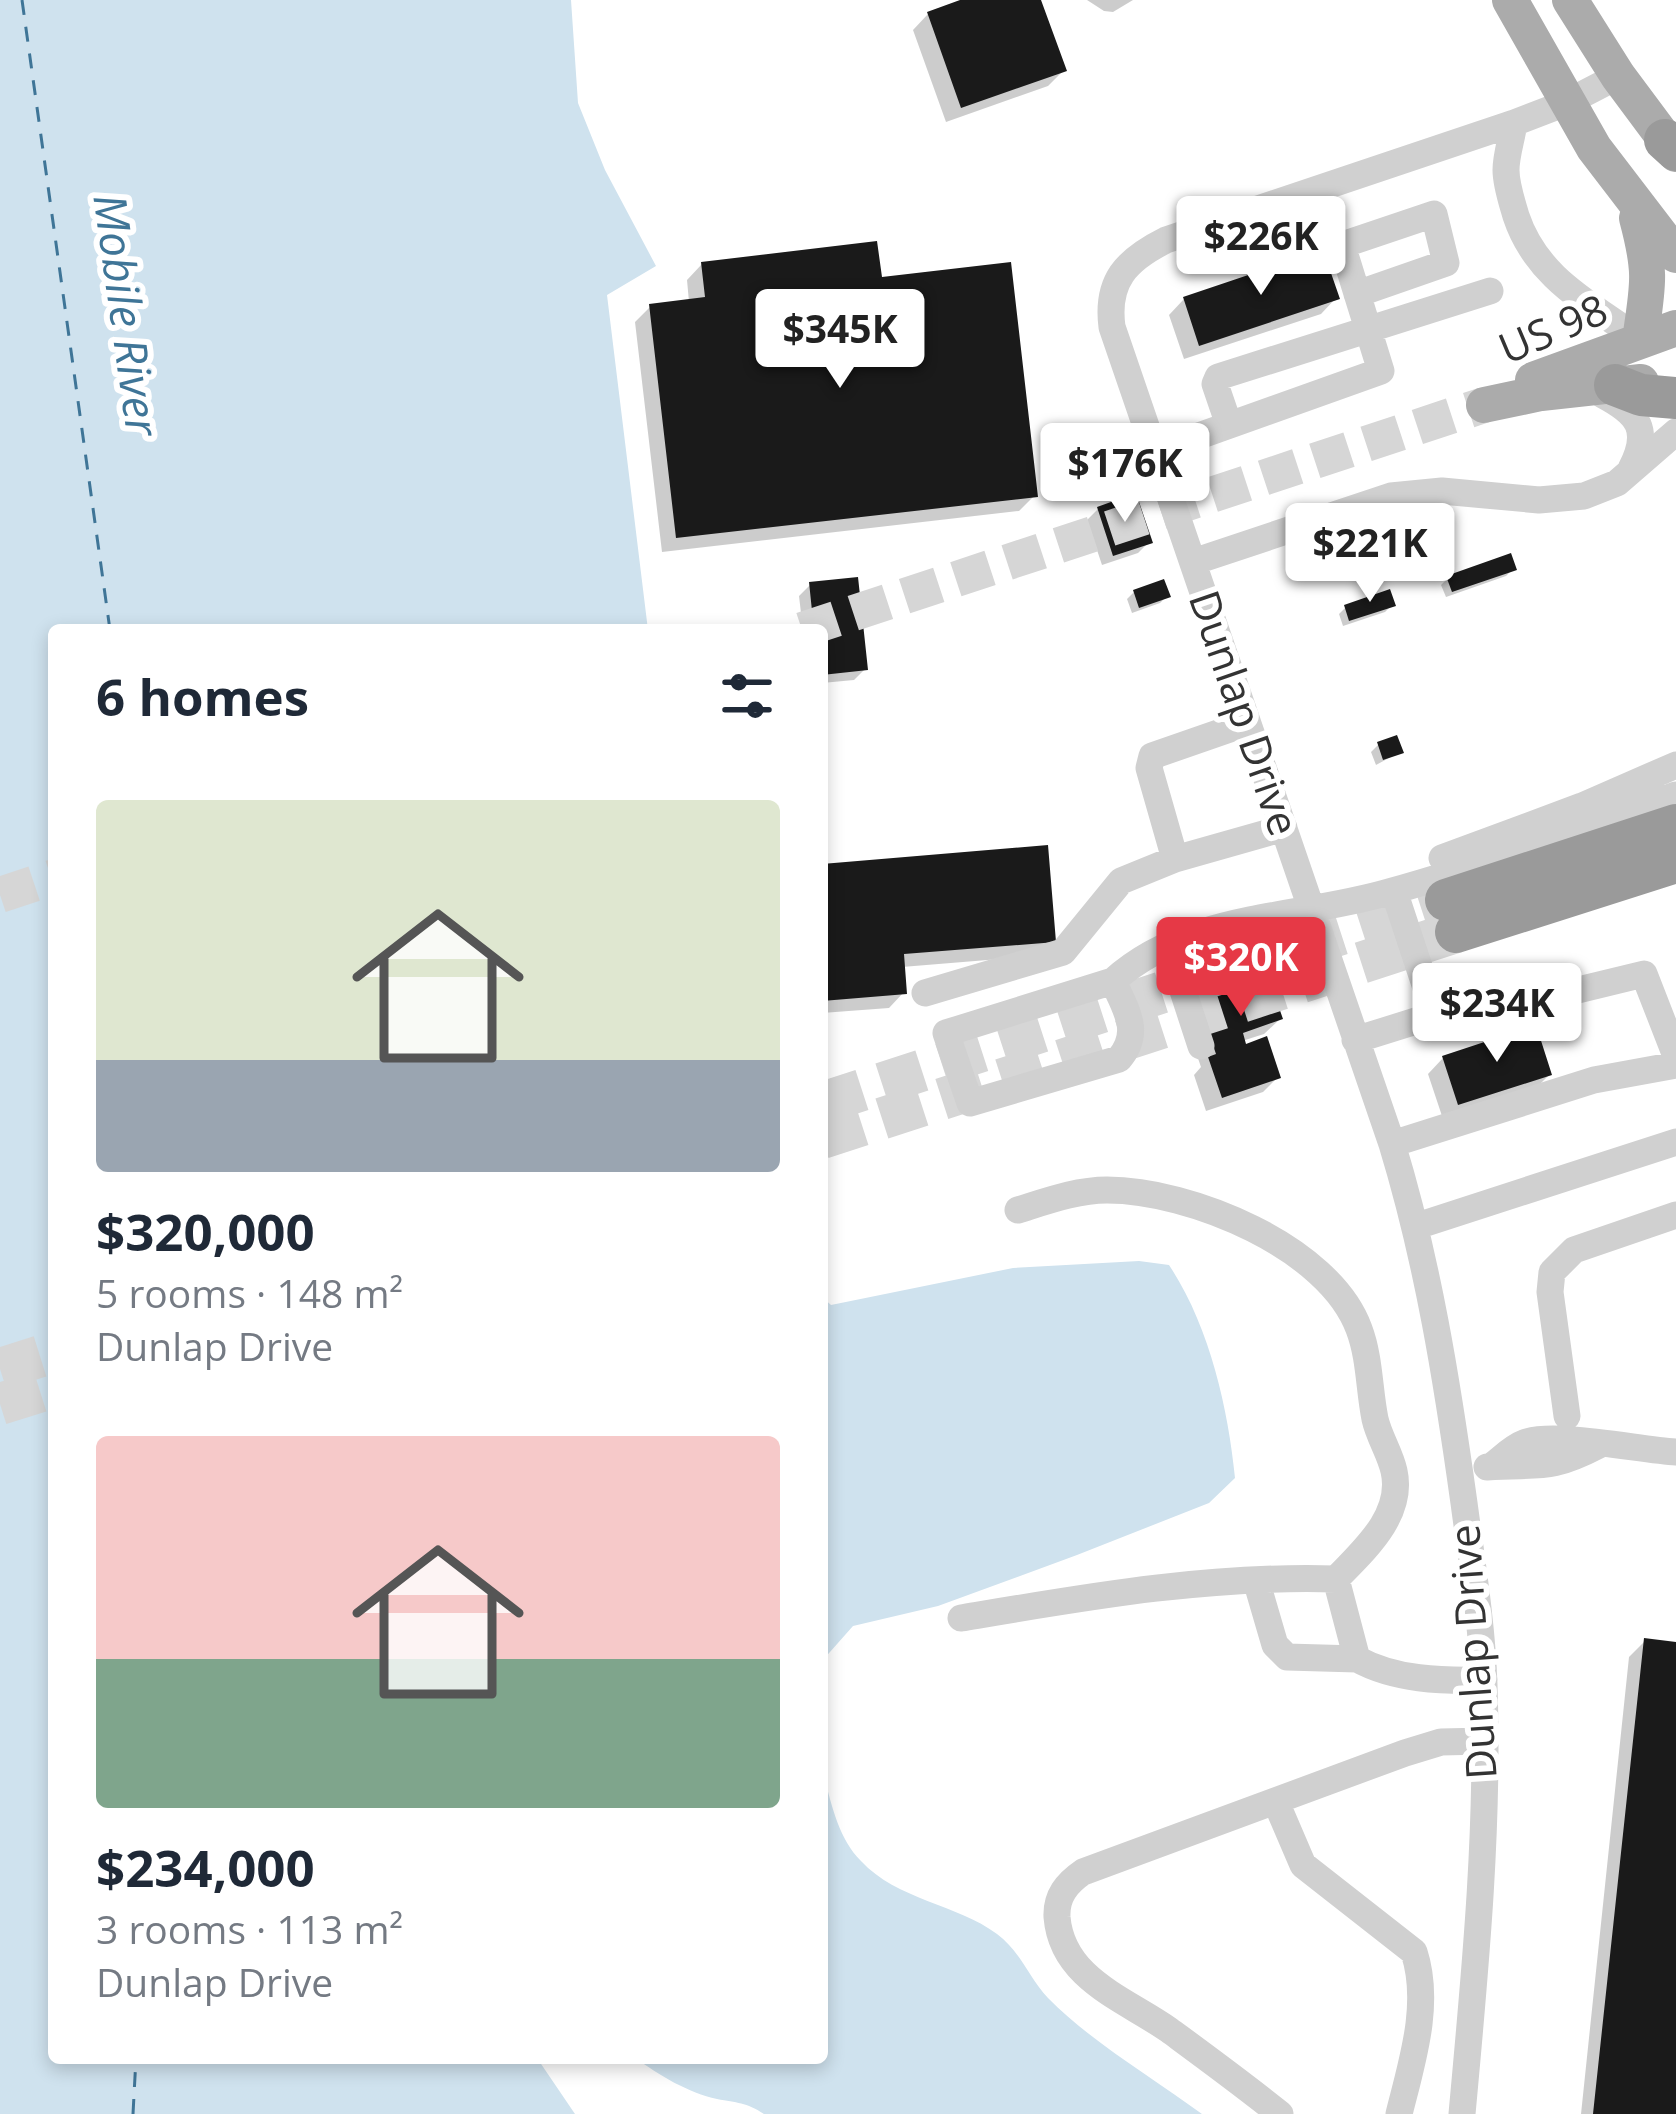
<!DOCTYPE html>
<meta charset="utf-8">
<style>
:root{--surface:#fff;--page:#f2f2f3;--text:#1f2937;--muted:#747a83;--accent:#e63946}
body{margin:0;font-family:"Open Sans",sans-serif;background:var(--page);color:var(--text);height:100vh;display:flex;flex-direction:column;font-size:45px;white-space:nowrap}
*{box-sizing:border-box;margin:0}
p{font-size:39px;color:var(--muted)}
.icon{flex:none;width:66px;height:66px;fill:none;stroke:currentColor;stroke-width:2;stroke-linecap:round;stroke-linejoin:round}
.map{position:relative;flex:1;overflow:hidden}
.side{position:absolute;left:48px;top:624px;width:780px;height:1440px;display:flex;flex-direction:column;background:var(--surface);border-radius:12px;box-shadow:0 6px 18px #0003}
.side>*{flex:none}
.price{position:absolute;translate:-50% -102px;padding:0 27px;border-radius:12px;background:#fff;color:#222;font-size:39px;line-height:78px;filter:drop-shadow(0 3px 6px #0008)}
.price::after{content:'';position:absolute;left:50%;top:72px;width:36px;height:27px;margin-left:-18px;background:inherit;clip-path:polygon(0 0,100% 0,50% 100%)}
.price.on{background:var(--accent);color:#fff}
ul{padding:0;list-style:none}
li{display:grid;align-content:center;gap:24px;height:636px;padding:0 48px}
li span{display:grid;place-items:center;height:372px;border-radius:12px;color:#555}
li>.icon{margin-inline-start:auto}
span .icon{width:216px;height:216px;fill:#fffc;stroke-width:1}
li b{font-size:51px}
h2{display:flex;justify-content:space-between;align-items:center;height:144px;padding:0 48px;font-size:51px}
.map>svg:first-child{display:block}
</style>
<div class="map">
<svg width="1676" height="2114" viewBox="0 0 1676 2114">
<rect width="100%" height="100%" fill="#fff"/>
<!-- water -->
<path fill="#cfe2ee" d="M0,0H571L578,103L605,170L656,266L607,295L648,630H54V2058H537L575,2114H0Z
M1139,1261L1169,1265C1209,1325 1228,1407 1235,1478L1209,1503L1077,1555L938,1606L853,1626L822,1661V1297L831,1305L1013,1268Z
M822,1769C831,1801 837,1837 861,1861C897,1900 957,1904 997,1934C1021,1952 1029,1978 1048,1998C1090,2041 1153,2078 1202,2114H764C746,2102 737,2103 717,2099C689,2093 658,2075 636,2058H822Z"/>
<!-- shadow -->
<path fill="#0003" d="M969,0H1038L1063,71L1048,86L946,122L913,30L928,14Z
M1087,0H1133L1113,12L1104,11Z
M702,264L879,280L1035,495L1019,511L662,552L635,322L650,307L689,302L687,280Z
M1336,298L1321,314L1184,359L1169,315L1184,299Z
M1098,509L1149,542L1138,553L1102,565L1087,520Z
M1513,569L1506,576L1446,597L1441,585L1448,578Z
M810,585L865,669L854,680L822,683V630H803L799,596Z
M1134,592L1167,596L1160,603L1132,613L1127,599Z
M1392,605L1385,612L1343,626L1339,614L1346,607Z
M1378,745L1400,752L1376,765L1371,752Z
M822,867L1053,941L1037,956L902,967L904,992L889,1008L822,1013Z
M1215,952L1280,1019L1264,1034L1242,1041L1278,1077L1263,1092L1206,1111L1194,1075L1201,1067L1182,1012L1209,993L1200,967Z
M1443,1058L1549,1075L1534,1090L1443,1119L1428,1074Z
M1645,1641L1676,1645V2114H1581L1629,1657Z"/>
<g fill="none" stroke-linecap="round" stroke-linejoin="round">
<!-- ferry -->
<path stroke="#3f7597" stroke-width="3" stroke-dasharray="15 12" stroke-linecap="butt" d="M22,0L110,630
M133,2114L136,2058"/>
</g>
<!-- building -->
<path fill="#1a1a1a" d="M960,0H1041L1067,71L961,108L927,12Z
M877,241L882,277L1011,262L1038,497L676,538L649,304L705,297L701,262Z
M1323,250L1340,299L1199,346L1183,297Z
M1136,493L1153,543L1113,556L1097,507Z
M1511,553L1517,570L1452,592L1446,576Z
M858,577L868,670L822,675V630H814L809,582Z
M1164,579L1171,597L1139,608L1133,590Z
M1390,589L1396,606L1349,621L1344,605Z
M1397,735L1404,753L1383,760L1377,742Z
M1048,845L1056,942L904,954L907,994L822,1001V864Z
M1254,936L1283,1019L1243,1033L1246,1044L1267,1036L1281,1078L1222,1098L1208,1057L1216,1054L1196,994L1225,984L1214,949Z
M1536,1025L1552,1075L1458,1105L1442,1056Z
M1644,1638L1676,1642V2114H1593Z"/>
<g fill="none" stroke-linecap="round" stroke-linejoin="round">
<!-- major-tunnel -->
<path stroke="#d6d6d6" stroke-width="36" stroke-dasharray="36 18" stroke-linecap="butt" d="M802,630L1484,405
M0,895L54,877"/>
<!-- highway-tunnel -->
<path stroke="#d6d6d6" stroke-width="42" stroke-dasharray="42 21" stroke-linecap="butt" d="M822,1103L1446,900
M822,1138L1456,932
M0,1369L54,1352
M0,1404L54,1387"/>
<!-- minor -->
<path stroke="#d0d0d0" stroke-width="27" d="M1514,123C1512,138 1506,155 1506,170C1506,185 1512,202 1516,216C1537,279 1590,303 1640,340
M1603,395C1639,414 1651,430 1631,469
M1229,425L1215,384L1218,377L1490,291
M1154,452L1381,371L1342,245L1434,214L1446,263L1357,294
M1193,562L1391,496L1442,491L1539,500L1584,496L1617,483L1676,432
M1442,858L1582,806L1676,765
M1175,859L1149,768L1152,756L1247,723
M1394,891L1435,1015
M1168,945L1201,1046
M1113,981C1188,913 1297,919 1389,892C1486,865 1581,830 1676,795
M1113,981C1126,1010 1142,1032 1119,1059L970,1103L946,1033Z
M925,993L1063,952L1121,881L1175,859L1284,828
M1355,1040L1435,1015L1500,1009L1644,974L1676,1056
M1392,1144L1594,1080L1676,1065
M1417,1226L1676,1142
M1567,1416L1550,1292L1552,1272L1574,1250L1676,1215
M1493,1465C1502,1458 1513,1447 1524,1443C1552,1431 1640,1450 1676,1452
M1487,1467C1540,1463 1547,1472 1599,1445
M1336,1579L1357,1659C1395,1680 1442,1681 1484,1680
M1256,1580L1275,1645L1287,1657L1357,1659
M961,1618C1086,1597 1210,1575 1336,1579C1364,1550 1404,1515 1394,1471C1390,1453 1379,1437 1375,1419C1369,1390 1370,1358 1359,1329C1329,1247 1190,1190 1107,1190C1077,1190 1047,1201 1018,1210
M1276,1802L1303,1865L1414,1952C1431,2004 1412,2062 1399,2114
M1280,2114C1244,2085 1207,2058 1169,2030C1125,1999 1062,1979 1057,1917C1056,1896 1067,1883 1083,1872L1405,1753L1441,1742L1485,1741
M1462,2114C1475,1972 1489,1828 1484,1685C1482,1624 1472,1563 1464,1503C1447,1381 1428,1262 1392,1144L1112,327C1106,281 1126,260 1166,240L1514,123L1566,103L1618,76"/>
<!-- major -->
<path stroke="#ababab" stroke-width="36" d="M1510,0L1594,148L1676,255
M1570,0L1618,76L1676,154
M1637,218C1652,274 1648,285 1640,340
M1533,380L1676,328
M1484,405L1541,393L1641,382"/>
<!-- highway -->
<path stroke="#9a9a9a" stroke-width="42" d="M1665,140L1676,150
M1615,385L1641,395L1676,398
M1446,900L1676,825
M1456,932L1676,862"/>
</g>
<g text-anchor="middle" stroke-width="12" stroke-linejoin="round" paint-order="stroke">
<!-- street labels -->
<g font-size="42" fill="#333" stroke="#fff">
<text transform="translate(1553 329) rotate(-23)" y="15">US 98</text>
<text transform="translate(1244 713) rotate(71)" y="15">Dunlap Drive</text>
<text transform="translate(1473 1652) rotate(-94)" y="15">Dunlap Drive</text>
</g>
<!-- water labels -->
<g font-size="45" font-style="italic" fill="#3f7597" stroke="#fff">
<text transform="translate(126 315) rotate(82)" y="16">Mobile River</text>
</g>
</g>
</svg>
<b class="price" style="left:1261px;top:298px">$226K</b>
<b class="price" style="left:840px;top:391px">$345K</b>
<b class="price" style="left:1125px;top:525px">$176K</b>
<b class="price" style="left:1370px;top:605px">$221K</b>
<b class="price on" style="left:1241px;top:1019px">$320K</b>
<b class="price" style="left:1497px;top:1065px">$234K</b>
<section class="side">
<h2>6 homes<svg class="icon" aria-label="filters" viewBox="0 0 24 24"><path d="M4 7h16M4 17h16"/><circle cx="9" cy="7" r="2"/><circle cx="15" cy="17" r="2"/></svg></h2>
<ul>
<li><span style="background:linear-gradient(#dfe7d0 70%,#9aa5b1 0)"><svg class="icon" aria-label="home" viewBox="0 0 24 24"><path d="M3 11l9-7 9 7M6 9v11h12V9"/></svg></span><div><b>$320,000</b><p>5 rooms · 148 m²</p><p>Dunlap Drive</p></div></li>
<li><span style="background:linear-gradient(#f6c9c9 60%,#7fa58c 0)"><svg class="icon" aria-label="home" viewBox="0 0 24 24"><path d="M3 11l9-7 9 7M6 9v11h12V9"/></svg></span><div><b>$234,000</b><p>3 rooms · 113 m²</p><p>Dunlap Drive</p></div></li>
</ul>
</section>
</div>
